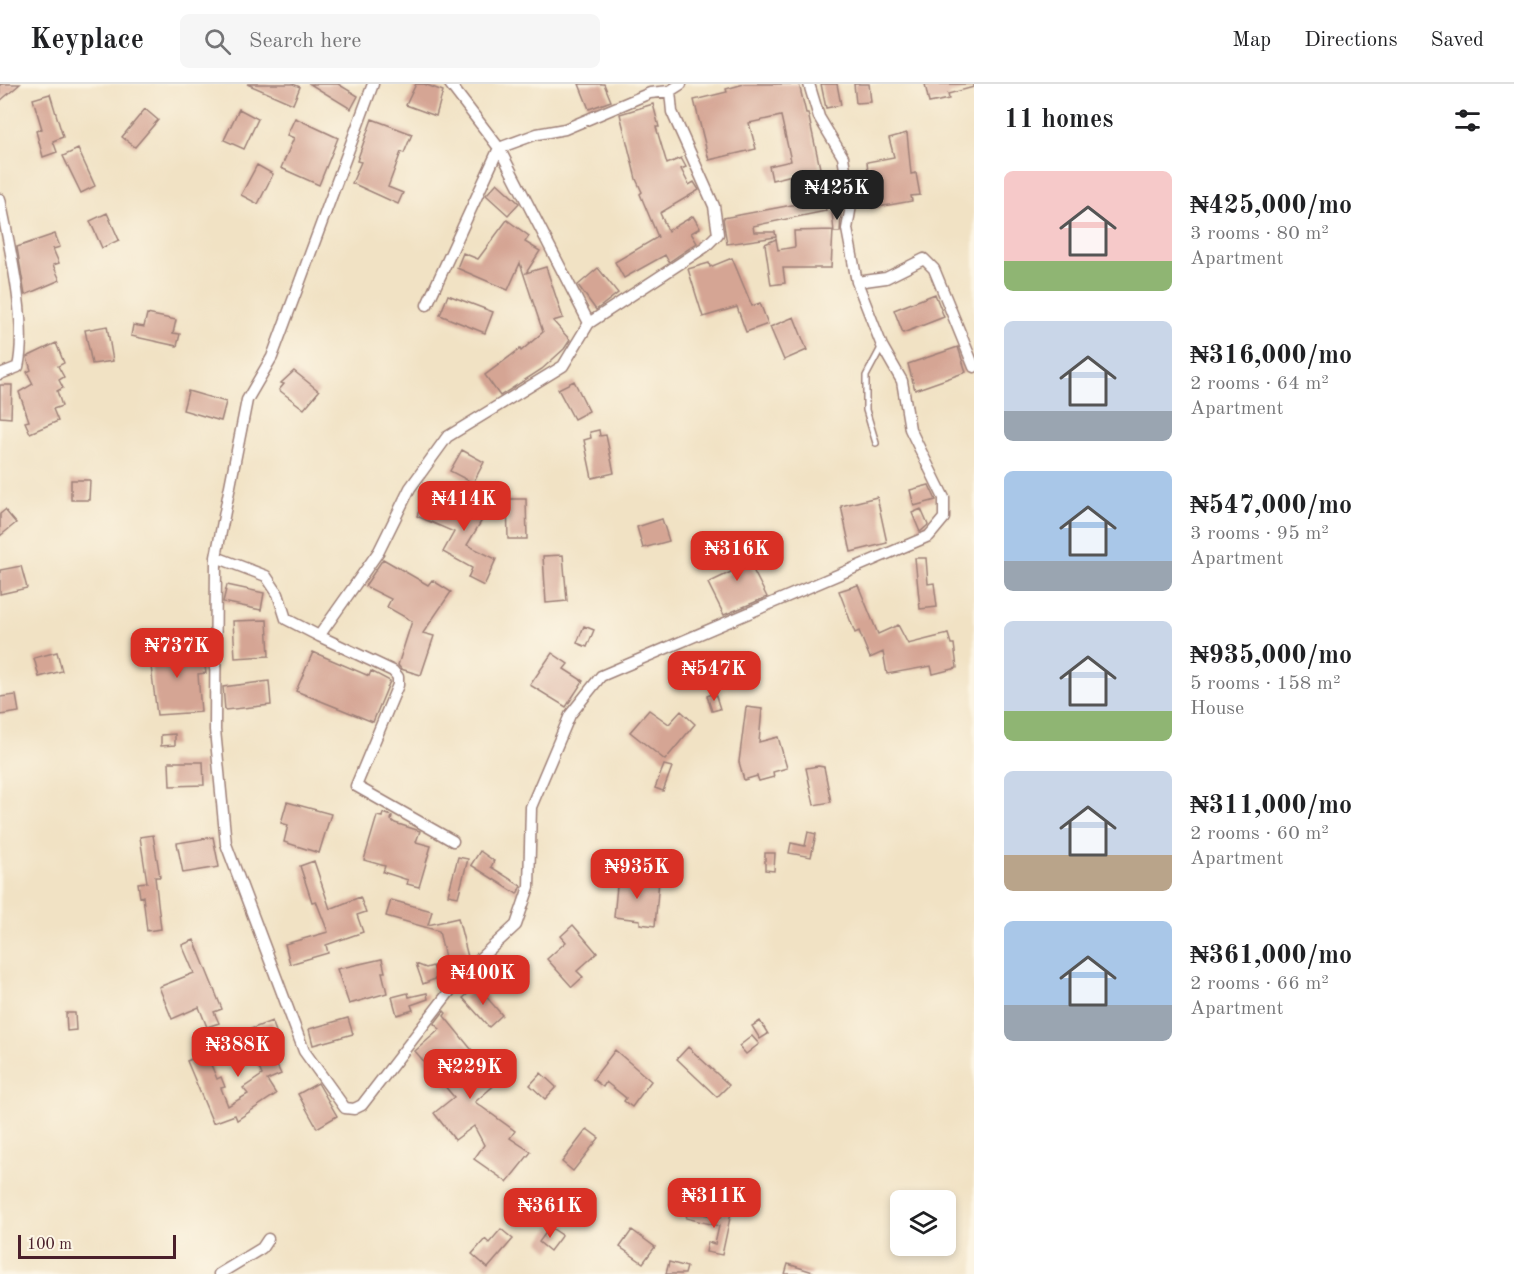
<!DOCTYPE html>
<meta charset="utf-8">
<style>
:root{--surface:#fff;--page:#f6f6f6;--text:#202124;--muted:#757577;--line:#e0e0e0;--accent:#d93025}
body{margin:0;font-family:"Old Standard TT",serif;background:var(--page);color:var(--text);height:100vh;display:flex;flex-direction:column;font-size:22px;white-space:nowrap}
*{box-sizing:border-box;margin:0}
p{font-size:20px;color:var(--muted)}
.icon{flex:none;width:33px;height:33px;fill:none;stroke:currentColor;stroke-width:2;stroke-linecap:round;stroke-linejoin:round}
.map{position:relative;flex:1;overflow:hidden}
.sheet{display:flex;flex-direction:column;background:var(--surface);width:540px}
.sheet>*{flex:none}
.tools{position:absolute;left:890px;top:1106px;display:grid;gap:12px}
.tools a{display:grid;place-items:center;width:66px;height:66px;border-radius:9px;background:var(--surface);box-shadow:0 3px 9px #0003;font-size:30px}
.scale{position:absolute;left:18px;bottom:15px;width:158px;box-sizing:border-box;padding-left:6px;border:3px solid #4a1f2b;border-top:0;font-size:16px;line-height:21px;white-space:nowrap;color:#4a1f2b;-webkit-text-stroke:4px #fcf5e5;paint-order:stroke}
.price{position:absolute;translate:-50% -51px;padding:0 14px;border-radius:12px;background:var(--accent);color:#fff;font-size:20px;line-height:39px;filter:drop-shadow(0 2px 3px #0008)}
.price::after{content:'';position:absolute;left:50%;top:36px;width:18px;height:14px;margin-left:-9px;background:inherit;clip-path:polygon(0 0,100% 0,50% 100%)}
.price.on{background:#222;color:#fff}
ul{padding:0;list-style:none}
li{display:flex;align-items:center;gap:18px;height:150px;padding:0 30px}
li span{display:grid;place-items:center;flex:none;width:168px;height:120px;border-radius:9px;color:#555}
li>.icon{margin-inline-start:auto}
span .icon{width:72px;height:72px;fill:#fffc;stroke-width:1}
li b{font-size:26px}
h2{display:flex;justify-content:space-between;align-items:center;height:72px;padding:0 30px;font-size:26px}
header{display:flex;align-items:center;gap:36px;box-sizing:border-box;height:84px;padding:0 30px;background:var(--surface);border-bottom:2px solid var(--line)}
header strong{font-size:28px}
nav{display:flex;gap:33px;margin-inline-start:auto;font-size:21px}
.search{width:420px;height:54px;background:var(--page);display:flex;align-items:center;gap:15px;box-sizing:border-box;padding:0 21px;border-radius:9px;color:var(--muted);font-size:22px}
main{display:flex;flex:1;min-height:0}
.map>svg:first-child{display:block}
</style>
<header>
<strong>Keyplace</strong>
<div class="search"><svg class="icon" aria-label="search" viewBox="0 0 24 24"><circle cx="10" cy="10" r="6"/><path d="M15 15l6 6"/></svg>Search here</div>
<nav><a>Map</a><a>Directions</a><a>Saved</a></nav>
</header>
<main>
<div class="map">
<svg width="974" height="1190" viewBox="0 0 974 1190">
<rect width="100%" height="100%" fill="#fcf5e5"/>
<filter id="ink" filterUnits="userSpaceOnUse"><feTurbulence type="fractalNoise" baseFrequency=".0167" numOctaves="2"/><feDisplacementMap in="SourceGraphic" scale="12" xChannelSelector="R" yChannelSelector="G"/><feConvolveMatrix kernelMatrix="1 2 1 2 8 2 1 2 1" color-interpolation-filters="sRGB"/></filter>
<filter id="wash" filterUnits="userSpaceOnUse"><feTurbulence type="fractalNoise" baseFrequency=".008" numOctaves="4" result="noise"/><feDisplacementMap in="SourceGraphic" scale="24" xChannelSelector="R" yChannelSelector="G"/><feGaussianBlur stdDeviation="1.35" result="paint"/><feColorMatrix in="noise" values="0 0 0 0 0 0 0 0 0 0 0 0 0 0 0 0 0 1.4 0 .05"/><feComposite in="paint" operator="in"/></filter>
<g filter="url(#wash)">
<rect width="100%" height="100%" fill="#f1e2c4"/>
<g id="blocks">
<!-- building -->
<path fill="#d5a594" d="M0,0H20L0,17Z
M247,0H293L300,3L293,20Z
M310,0H338L358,12L351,25Z
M416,0H424L443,7L436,32L406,21Z
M579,0H604L611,17L589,25Z
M744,0H799L806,29H808L820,84L772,96L769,82L791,77L781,32L749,39L756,65L709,76L694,16L727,8L726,5Z
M821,0H837L841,21L826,24Z
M854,0H869L871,18L856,19Z
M925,0H974V3L948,10L949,15L929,19Z
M50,10L63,53L53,57L57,68L43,73L36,47L42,45L33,15Z
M653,20L659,43H656L667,80L681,74L686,83L681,85L689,101L694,98L699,106L660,129L668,147L693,132L700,144L691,149L697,159L669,178L665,171L624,194L615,178L658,153L640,110L642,108L636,95L620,30Z
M145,25L158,36L135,63L122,53Z
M239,25L258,35L244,65L224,56Z
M295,34L338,54L319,101L281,84L294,54L287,51Z
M372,35L412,50L404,69L401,68L388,103L403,109L398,120L352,99L361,78L357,77Z
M907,49L911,90L916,89L920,111L911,112L912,117L872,124L867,78L894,73L889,54Z
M78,65L95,102L81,109L63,72Z
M257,81L273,90L258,120L241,111Z
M497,99L519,119L508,131L486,111Z
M824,115L826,127L753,142L754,148H775L776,153L727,160L723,134Z
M841,127L840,148H834L832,128Z
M107,129L119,156L102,164L90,137Z
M507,136L529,152L525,158L540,167L526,189L546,183L563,234L553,237L570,256L564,265L542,285L500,312L485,291L520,265L521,267L543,248L520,179L508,206L457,184L463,169L478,175Z
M833,146L831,184H783L785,199L771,201L765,160L776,155L778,166L795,163L794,147Z
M55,150L60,163L53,165L59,179L53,181L60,196L25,211L17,163Z
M732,174L752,222L760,219L768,240L746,248L737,223L703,233L688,185L709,179L710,183Z
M598,184L618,209L596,226L578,201Z
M935,210L944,233L903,249L894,226Z
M448,211L493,228L485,249L440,231Z
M147,230L176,236L173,249L180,250L177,262L131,252L133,241L144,243Z
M794,233L807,266L784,276L770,243Z
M107,242L113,277L92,280L85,246Z
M56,259L64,279L58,282L64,293L59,296L63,304L57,307L62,322L53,325L58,337L30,349L25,338L29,337L19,308L33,300L27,288L31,286L27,273Z
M958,263L966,288L915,306L908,280Z
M294,287L319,307L304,325L279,306L284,300L281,299Z
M574,297L589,327L574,335L558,305Z
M0,301H12L11,334L0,333Z
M188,307L226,318L221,337L183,326Z
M599,346L600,352L606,351L614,389L592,394L584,356L591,354L590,348Z
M462,366L484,378L473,399L450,387Z
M71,396H90L89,416H71Z
M481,401L497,411L467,461L496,475L484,502L468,494L472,484L443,468L454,448L417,432L424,414L462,431Z
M929,401L936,416L914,422L910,406Z
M877,413L887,459L851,468L841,422Z
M507,415H526L527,455H508Z
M921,425L928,441L920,448L912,429Z
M5,426L16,439L0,452V430Z
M662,435L669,457L643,464L637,443Z
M743,456L746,472L767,513L724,531L708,499L731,488L723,462Z
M563,471L567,517L546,519L543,472Z
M915,474H926L928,500L934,499L937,523L920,525Z
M383,475L428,501L432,496L451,508L423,549L434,552L421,591L401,585L398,581L412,537L387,523L391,515L365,502Z
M21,482L27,504L0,510V486Z
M227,501L264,509L261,526L223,518Z
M858,501L878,550L898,541L908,560L948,550L951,560H954L957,584L933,590L931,582L887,590L883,568L870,574L859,547L855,549L839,507Z
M267,536L269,572L235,574L233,537Z
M584,542L594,546L587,563L577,559Z
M201,559L206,589L198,590L201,628L157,631L149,566Z
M57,568L62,587L39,593L34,574Z
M313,568L369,592L371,587L390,597L373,638L296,607Z
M552,569L568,580L564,585L583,597L566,623L530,601Z
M269,597L271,621L225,626L223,603Z
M715,609L720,625L712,627L707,612Z
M16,611L19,628L0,631V613Z
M746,623L762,625L759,658L778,653L787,684L773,688L774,693L759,697L757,692L744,696L739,678Z
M649,626L669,640L681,627L695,640L665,676L630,648Z
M175,650V661L161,662V651Z
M169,678H203L204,701L170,702Z
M664,681L672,683L663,707L655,704Z
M818,682L824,683L831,718L814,721L806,684Z
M287,718L331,730L319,769L284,758L288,741L281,739Z
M383,729L392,732L391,736L395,739L420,747L416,758L431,762L419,803L407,800L408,796L383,788L385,782L364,776L377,732L382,733Z
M808,748L816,750L811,773L789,769L791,759L805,762Z
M153,751L160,793H155L161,845L147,847L143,812L140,813L138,799L147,798L140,753Z
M213,753L219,783L183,789L177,759Z
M480,767L494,777L491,783L521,802L517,810L471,781Z
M765,769H775L774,787L765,786Z
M458,773L468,775L458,813L448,811Z
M314,777L330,825L360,813L366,828L357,831L363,848L326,861L328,869L290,880L285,860L328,848L316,817L312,818L300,782Z
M618,792L659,796L655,842L640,840V836L614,833Z
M391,816L432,827L428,841L458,834L468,873L446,878L439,847L386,832Z
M573,841L597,869L577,887L583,893L572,903L547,875L566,858L561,852Z
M194,856L222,925L214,928L219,939L207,943L199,923L172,935L159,903L194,889L182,861Z
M382,875L385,888H382L387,909L349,920L337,885Z
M416,880L426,884L433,882L437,894L423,900Z
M477,902L502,931L489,943L463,914Z
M408,909L409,913L427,909L428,915L411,921L413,926L397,931L392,913Z
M444,927L446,929L444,932L498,998L475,1018L515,1047L510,1054L531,1068L507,1098L474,1075L484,1061L474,1042L455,1056L434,1029L454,1013L415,967L440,945L434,940Z
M66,929H75L76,946L67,947Z
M348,934L353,950L313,961L309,945Z
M272,937L277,950L264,955L281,990L267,996L276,1010L237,1036L235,1031L213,1039L187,977L206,969L217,995L221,993L225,1003L221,1004L228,1022L248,1010L243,1004L262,991L243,948Z
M760,937L768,950L760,955L752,942Z
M752,952L759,960L746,970L739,962Z
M688,963L729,1001L717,1013L677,975Z
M615,966L651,997L632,1023L624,1017L626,1014L606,998L603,1003L593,995Z
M541,989L556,1003L545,1015L530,1001Z
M318,999L337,1032L317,1044L298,1010Z
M587,1045L599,1054L573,1087L562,1078Z
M688,1127L721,1134L723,1127L731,1129L722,1171L706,1168L708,1158L715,1160L719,1142L686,1134Z
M550,1143L562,1151L550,1167L539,1158Z
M501,1145L513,1155L488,1184L472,1170L485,1155L489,1159Z
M632,1146L655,1163L643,1179L620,1163Z
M669,1178L687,1183L685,1190H666Z
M788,1180L813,1188L812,1190H785Z"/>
</g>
</g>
<g filter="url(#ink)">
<use href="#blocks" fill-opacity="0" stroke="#9e8078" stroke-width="1.5"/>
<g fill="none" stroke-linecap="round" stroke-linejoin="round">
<!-- lane casing -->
<g stroke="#9e8078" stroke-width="8">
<path id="lane" d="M876,359L866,326V292L882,262"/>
</g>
<!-- street casing -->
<g stroke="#9e8078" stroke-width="13">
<path id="street" d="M373,0L272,273L247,316L216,473L215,646L226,760L304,967L345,1024L354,1025L362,1021L463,890L516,841L529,803L531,723L570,631L601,592L929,452L944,434V414L910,345L902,297L882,262L857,198L847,145L851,121L843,73L819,33L809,0
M450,0L499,64L589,239L563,282L447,353L410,404L379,467L319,552L393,587L398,593V601L356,702L453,757
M0,115C9,160 28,240 18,283L0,290
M857,198L886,194L924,175L934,185L974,283
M427,221L499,64L537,50L565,45L650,9L670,7
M589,239L705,163L718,150L714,122L672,28L670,7L681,0
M216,473L266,492L278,510L286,535L319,552
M219,1190L262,1164L268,1155"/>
</g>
<!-- lane -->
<use href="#lane" stroke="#fff" stroke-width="5"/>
<!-- street -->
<use href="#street" stroke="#fff" stroke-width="10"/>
</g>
</g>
</svg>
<div class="tools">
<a><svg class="icon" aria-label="layers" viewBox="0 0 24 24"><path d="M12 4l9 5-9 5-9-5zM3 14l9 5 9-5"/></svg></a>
</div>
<div class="scale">100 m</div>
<b class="price on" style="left:837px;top:137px">₦425K</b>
<b class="price" style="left:464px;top:448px">₦414K</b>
<b class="price" style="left:737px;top:498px">₦316K</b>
<b class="price" style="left:177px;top:595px">₦737K</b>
<b class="price" style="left:714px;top:618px">₦547K</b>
<b class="price" style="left:637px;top:816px">₦935K</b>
<b class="price" style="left:483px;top:922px">₦400K</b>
<b class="price" style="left:238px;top:994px">₦388K</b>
<b class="price" style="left:470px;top:1016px">₦229K</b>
<b class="price" style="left:714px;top:1145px">₦311K</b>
<b class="price" style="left:550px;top:1155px">₦361K</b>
</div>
<section class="sheet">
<h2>11 homes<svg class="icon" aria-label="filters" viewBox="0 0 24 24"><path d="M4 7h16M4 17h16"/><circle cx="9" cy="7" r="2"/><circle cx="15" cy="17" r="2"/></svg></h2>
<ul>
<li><span style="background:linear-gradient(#f6c9c9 75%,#8fb573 0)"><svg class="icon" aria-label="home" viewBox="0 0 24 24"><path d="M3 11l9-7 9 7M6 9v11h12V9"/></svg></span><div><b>₦425,000/mo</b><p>3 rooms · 80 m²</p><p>Apartment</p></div></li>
<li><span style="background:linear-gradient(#c9d6e8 75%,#9aa5b1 0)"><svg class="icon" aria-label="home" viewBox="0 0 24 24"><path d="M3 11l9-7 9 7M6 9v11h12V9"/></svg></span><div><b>₦316,000/mo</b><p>2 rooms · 64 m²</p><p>Apartment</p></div></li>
<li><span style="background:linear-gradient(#a9c7e8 75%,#9aa5b1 0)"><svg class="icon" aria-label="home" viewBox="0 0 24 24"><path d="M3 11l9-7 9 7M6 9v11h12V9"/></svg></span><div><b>₦547,000/mo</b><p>3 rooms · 95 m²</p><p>Apartment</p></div></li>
<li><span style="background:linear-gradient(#c9d6e8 75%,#8fb573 0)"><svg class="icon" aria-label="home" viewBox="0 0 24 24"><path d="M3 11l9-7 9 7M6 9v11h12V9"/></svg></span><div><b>₦935,000/mo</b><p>5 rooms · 158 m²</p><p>House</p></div></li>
<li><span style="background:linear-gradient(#c9d6e8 70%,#b9a48a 0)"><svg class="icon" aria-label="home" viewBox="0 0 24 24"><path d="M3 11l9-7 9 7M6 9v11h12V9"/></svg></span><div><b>₦311,000/mo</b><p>2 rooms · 60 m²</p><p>Apartment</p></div></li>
<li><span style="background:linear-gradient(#a9c7e8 70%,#9aa5b1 0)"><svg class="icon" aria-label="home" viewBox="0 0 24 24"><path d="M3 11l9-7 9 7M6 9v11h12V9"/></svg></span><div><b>₦361,000/mo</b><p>2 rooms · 66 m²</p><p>Apartment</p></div></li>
</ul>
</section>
</main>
